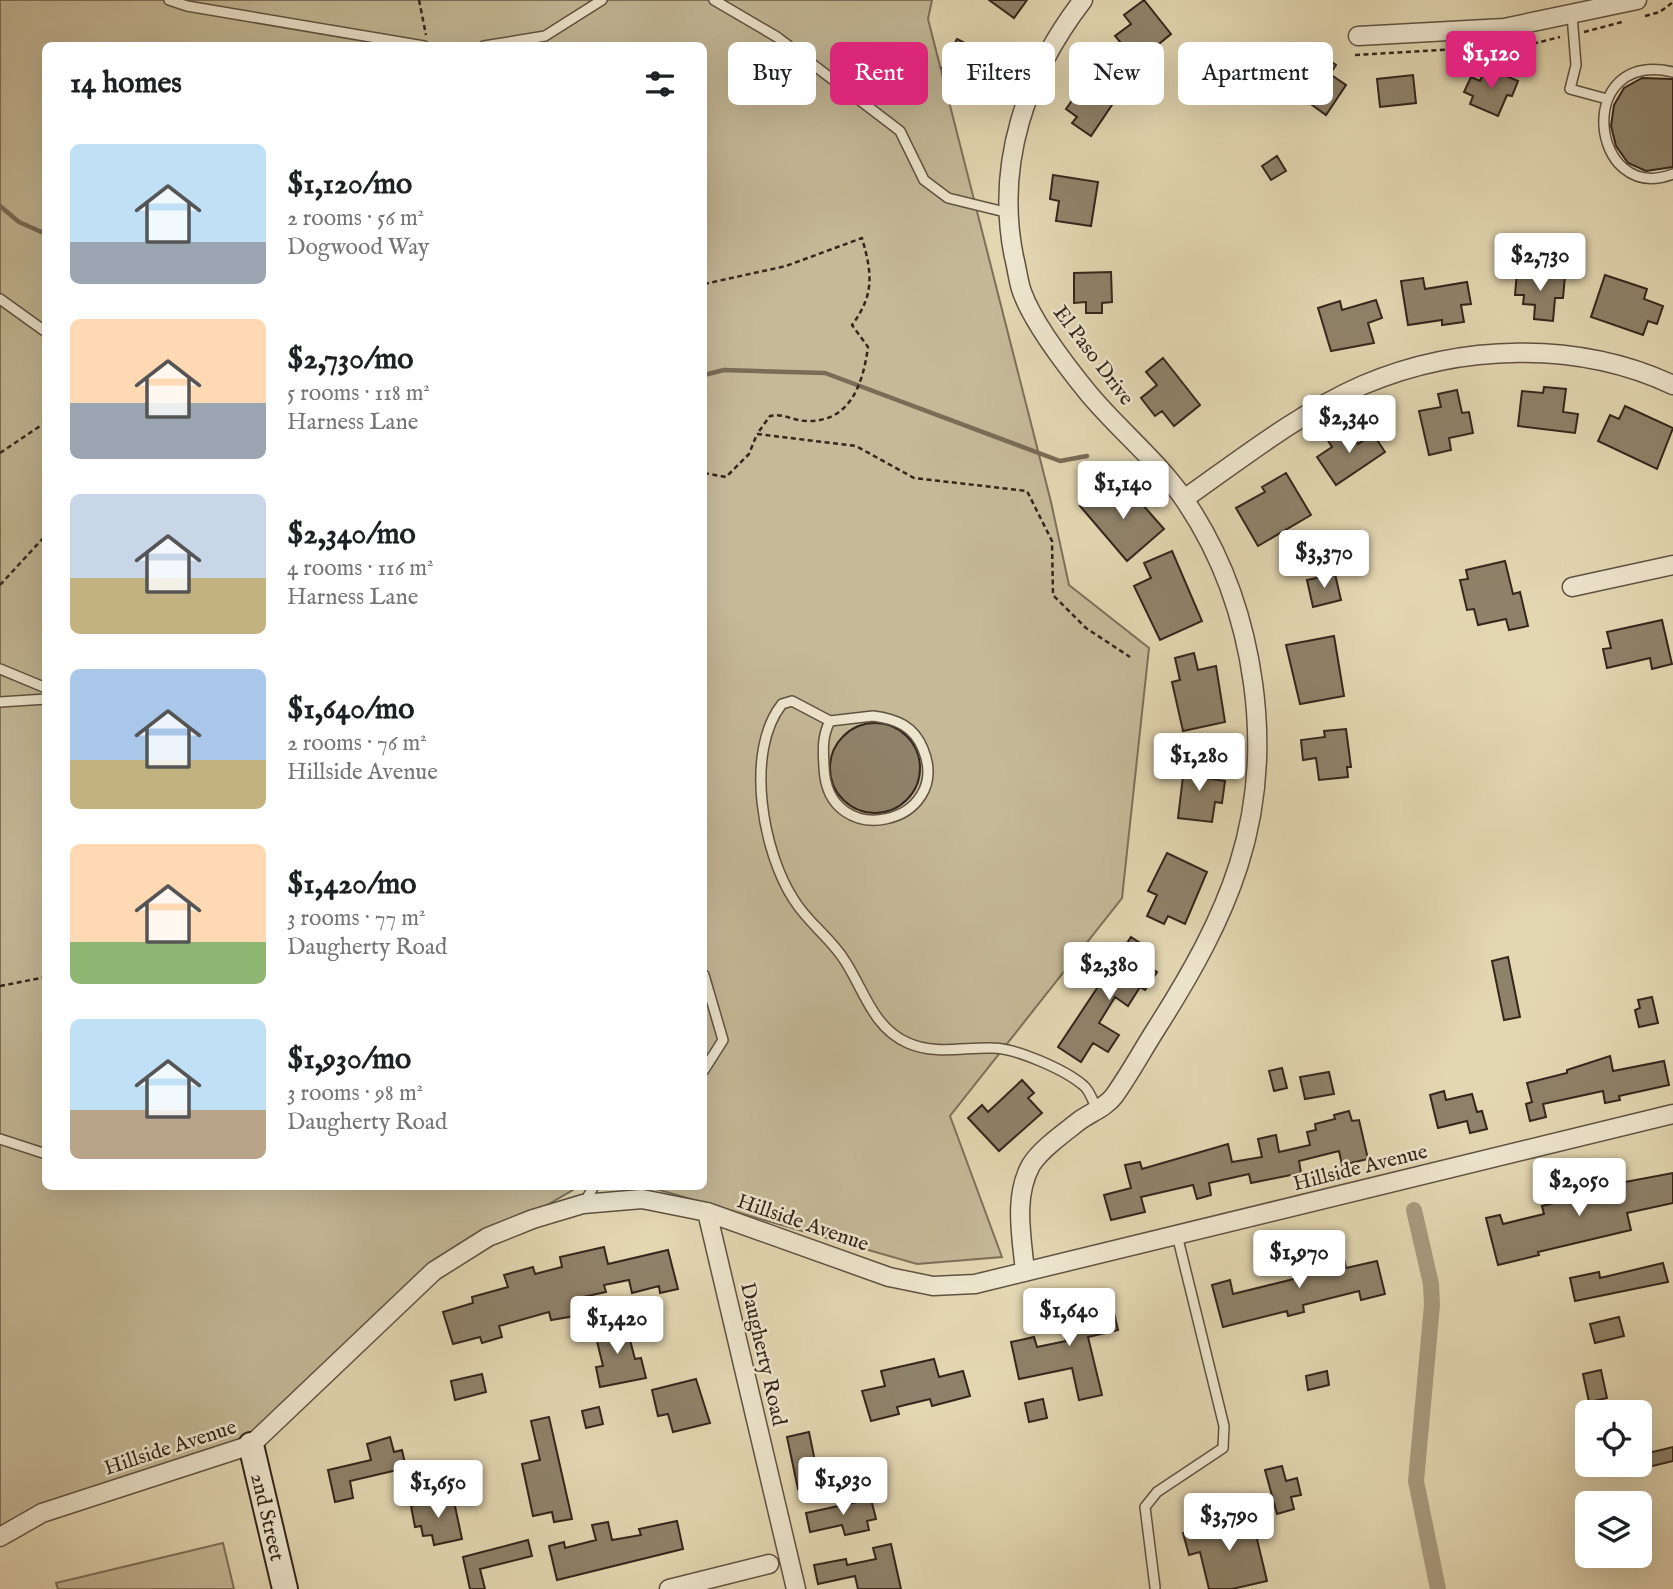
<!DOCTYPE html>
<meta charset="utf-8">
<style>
:root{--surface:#fff;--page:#f6f6f6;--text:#202124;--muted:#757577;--accent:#db2777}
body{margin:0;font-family:"IM FELL English",serif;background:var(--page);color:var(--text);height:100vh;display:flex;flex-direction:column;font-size:26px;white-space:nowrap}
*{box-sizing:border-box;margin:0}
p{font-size:23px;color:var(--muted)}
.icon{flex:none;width:38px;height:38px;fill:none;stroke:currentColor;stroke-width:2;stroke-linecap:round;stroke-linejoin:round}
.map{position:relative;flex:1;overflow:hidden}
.sheet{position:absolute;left:42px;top:42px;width:665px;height:1148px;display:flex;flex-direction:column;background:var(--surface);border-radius:10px;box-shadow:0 7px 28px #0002}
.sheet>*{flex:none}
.banner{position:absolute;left:728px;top:42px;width:665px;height:63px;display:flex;gap:14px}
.tools{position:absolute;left:1575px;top:1400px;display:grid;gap:14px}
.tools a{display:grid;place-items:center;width:77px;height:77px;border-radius:10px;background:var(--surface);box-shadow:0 7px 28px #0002;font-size:35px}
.price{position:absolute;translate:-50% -60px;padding:0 16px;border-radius:7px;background:#fff;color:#222;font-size:23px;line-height:46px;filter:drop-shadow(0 2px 4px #0008)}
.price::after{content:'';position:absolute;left:50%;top:42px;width:21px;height:16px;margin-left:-10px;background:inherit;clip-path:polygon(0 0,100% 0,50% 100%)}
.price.on{background:var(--accent);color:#fff}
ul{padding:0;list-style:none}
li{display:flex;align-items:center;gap:21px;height:175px;padding:0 28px}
li span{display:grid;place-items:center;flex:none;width:196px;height:140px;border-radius:10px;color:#555}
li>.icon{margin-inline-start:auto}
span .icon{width:84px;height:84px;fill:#fffc;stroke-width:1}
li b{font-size:30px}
h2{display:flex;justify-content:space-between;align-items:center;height:84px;padding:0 28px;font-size:30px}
.chip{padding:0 24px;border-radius:10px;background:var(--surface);box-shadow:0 7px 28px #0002;font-size:24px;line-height:63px}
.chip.on{background:var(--accent);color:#fff}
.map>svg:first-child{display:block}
</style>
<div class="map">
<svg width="1673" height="1589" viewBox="0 0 1673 1589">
<rect width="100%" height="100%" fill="#e3d7b2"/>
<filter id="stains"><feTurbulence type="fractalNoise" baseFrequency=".00286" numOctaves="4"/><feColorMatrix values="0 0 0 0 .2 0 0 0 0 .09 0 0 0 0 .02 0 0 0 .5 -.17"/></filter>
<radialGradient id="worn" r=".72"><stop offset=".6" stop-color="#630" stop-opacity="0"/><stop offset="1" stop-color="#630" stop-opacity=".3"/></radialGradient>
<!-- green -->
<path fill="#c5b998" stroke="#7d705a" stroke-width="2" d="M0,0H932L928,19L1051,502L1069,585L1149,648L1122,898L950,1116L1002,1257L917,1264L649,1187L704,1186V46H46V1186L578,1187L434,1271L251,1445L0,1537Z
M223,1543L234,1589H58L56,1583Z"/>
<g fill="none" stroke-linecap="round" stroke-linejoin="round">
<!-- stream -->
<path stroke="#7a6c57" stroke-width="4.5" d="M0,206L19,222L46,234
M704,375L724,370L825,373L1060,461L1087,456"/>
<!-- canal -->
<path stroke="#a89b7f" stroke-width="16" d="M1414,1210L1431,1284L1432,1305L1416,1481L1438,1589"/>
</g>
<!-- building -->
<path fill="#8f826a" stroke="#35261c" stroke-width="2" d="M989,0H1027L1014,18Z
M1144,0L1171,34L1137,62L1115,36L1131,24L1124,15Z
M957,39L1004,63L987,98L957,82L960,77L942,68Z
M1316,50L1336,65L1330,74L1346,85L1326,115L1290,89Z
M1486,67L1518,81L1512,96L1507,95L1498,116L1470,104L1473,96L1464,92L1471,77L1480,81Z
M1413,75L1416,103L1380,107L1377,79Z
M1642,78L1673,79V167L1646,171L1628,163L1616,146L1611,126L1614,105L1624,88Z
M1085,82L1114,102L1091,136L1072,123L1077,117L1066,109Z
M1277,156L1286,171L1271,180L1262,166Z
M1053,175L1098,182L1091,226L1056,221L1059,201L1050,199Z
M1111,272L1112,302L1102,303V313H1086V302L1074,303V273Z
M1517,272L1565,276L1563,298H1555L1553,321L1534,319L1535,305L1523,304L1524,295H1515Z
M1605,275L1647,289L1644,299L1663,306L1657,324L1648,321L1643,335L1591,317Z
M1423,278L1425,289L1467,282L1471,304L1461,305L1464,322L1442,325V320L1408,325L1401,281Z
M1376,300L1382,318L1368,323L1374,343L1331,351L1318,308L1340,301L1342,310Z
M1163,358L1200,405L1174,426L1162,411L1155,416L1141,398L1157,385L1146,372Z
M1544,387L1566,389L1563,412L1578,414L1575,433L1518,426L1522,391L1543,393Z
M1457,390L1462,413L1469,412L1473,433L1449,438L1451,450L1429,455L1419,411L1441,407L1438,394Z
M1625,406L1673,428L1657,469L1598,441L1610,415L1619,419Z
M1346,426L1358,444L1373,434L1385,452L1336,485L1317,457L1332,447L1327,439Z
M1286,473L1311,515L1258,546L1236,508L1265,492L1262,487Z
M1104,486L1114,498L1127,487L1164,529L1127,561L1080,506Z
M1172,551L1202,621L1160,640L1134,586L1151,578L1144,563Z
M1505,561L1513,594L1520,592L1528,626L1509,630L1506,619L1478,625L1474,609L1467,610L1460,580L1468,579L1466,570Z
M1335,574L1341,600L1313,607L1307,580Z
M1662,620L1672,664L1652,669L1650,658L1607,668L1603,649L1611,648L1607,632Z
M1334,636L1344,696L1300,704L1286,645Z
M1194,653L1198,670L1216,666L1225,722L1183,731L1172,682L1180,680L1175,658Z
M830 768a45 45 0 1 1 90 0a45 45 0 1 1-90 0Z
M1346,729L1351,767H1347L1348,777L1319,780L1316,758L1303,760L1301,740L1325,737L1324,731Z
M1185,760L1206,763L1205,778L1225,781L1222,803L1215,802L1212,822L1178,818Z
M1167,853L1207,872L1185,924L1168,916L1164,924L1147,916L1157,895L1148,891Z
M1131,937L1148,948L1139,961L1157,972L1145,990L1140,987L1128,1006L1115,997L1099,1023L1119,1035L1108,1052L1093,1043L1081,1062L1058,1047Z
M1508,957L1520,1017L1504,1020L1492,961Z
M1652,997L1658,1023L1639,1027L1635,1010L1640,1008L1638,1000Z
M1610,1056L1613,1071L1664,1061L1669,1085L1619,1096L1620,1100L1605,1103L1603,1091L1543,1104L1546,1117L1530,1121L1526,1104L1532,1102L1527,1083L1567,1073V1070Z
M1282,1068L1287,1088L1274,1091L1269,1071Z
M1329,1072L1334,1094L1305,1099L1300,1077Z
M1022,1080L1034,1093L1028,1098L1042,1113L999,1151L968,1118L982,1105L988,1112Z
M1444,1091L1446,1100L1472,1094L1477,1112L1482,1111L1487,1129L1470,1133L1467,1121L1438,1128L1430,1095Z
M1349,1111L1352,1121L1359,1120L1368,1159L1342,1165L1339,1151L1299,1161L1301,1173L1251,1183L1249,1174L1209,1183L1211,1195L1197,1199L1193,1185L1141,1197L1145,1212L1111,1220L1104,1195L1131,1188L1125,1165L1140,1162L1142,1169L1228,1144L1232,1162L1262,1157L1258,1139L1276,1135L1279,1152L1310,1145L1307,1132L1316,1130L1315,1124L1335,1119L1334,1115Z
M1673,1173V1203L1627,1213L1631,1230L1538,1252L1539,1255L1498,1265L1486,1218L1500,1215L1503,1224L1544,1214L1542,1206L1599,1192L1598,1187Z
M604,1247L608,1264L668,1250L678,1289L660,1293L659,1286L632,1293L629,1280L604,1285L606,1292L583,1297L587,1314L551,1320L549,1312L499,1326L502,1337L482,1343L480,1337L453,1344L443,1312L473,1303L472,1297L508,1287L504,1275L533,1267L535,1274L562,1267L560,1257Z
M1343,1254L1346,1268L1377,1261L1385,1294L1361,1300L1359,1291L1303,1305L1304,1312L1288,1316L1287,1311L1223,1327L1212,1285L1230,1280L1233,1294L1298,1278L1295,1266Z
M1663,1263L1668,1282L1575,1301L1570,1278L1599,1272L1600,1278Z
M1099,1302L1100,1307L1112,1304L1118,1330L1088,1337L1102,1395L1079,1400L1072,1368L1019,1379L1011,1342L1034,1337L1037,1347L1066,1341L1059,1311Z
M1619,1317L1624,1336L1595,1343L1590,1324Z
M625,1321L635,1359L641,1358L646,1378L600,1387L596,1367L603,1366L594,1329Z
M934,1359L939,1377L963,1371L970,1396L932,1406L930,1399L897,1407L899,1414L871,1421L862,1391L885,1386L881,1371Z
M1601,1370L1607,1398L1589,1402L1583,1374Z
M1327,1371L1329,1385L1308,1390L1306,1376Z
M482,1374L486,1392L455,1400L451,1381Z
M696,1379L710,1423L673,1432L668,1414L658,1416L652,1390Z
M1043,1399L1047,1418L1029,1422L1025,1403Z
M599,1407L603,1424L586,1428L582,1411Z
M549,1417L572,1519L554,1522L552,1512L533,1516L522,1464L540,1460L531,1421Z
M809,1432L817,1471L813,1472L816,1485L798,1489L787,1437Z
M390,1437L394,1452L402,1450L406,1468L350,1481L353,1498L335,1502L328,1470L371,1460L367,1444Z
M1673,1447V1461L1640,1469V1455Z
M1282,1466L1286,1481L1297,1478L1301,1495L1291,1497L1294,1509L1277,1514L1265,1470Z
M453,1497L462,1539L434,1545L432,1535L423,1536L421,1526L415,1527L411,1506Z
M871,1499L876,1519L867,1521L869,1530L845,1535L842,1525L810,1532L806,1513Z
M1250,1510L1267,1581L1232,1589H1209L1200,1552L1189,1555L1183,1533L1231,1522L1230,1515Z
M677,1521L683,1549L557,1580L549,1546L564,1542L565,1548L596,1540L592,1525L608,1522L612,1540L641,1535L639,1529Z
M528,1540L532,1556L480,1569L485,1589H470L463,1557Z
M891,1544L901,1589H858L855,1576L818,1584L814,1565L846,1559L847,1565L876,1559L873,1548Z"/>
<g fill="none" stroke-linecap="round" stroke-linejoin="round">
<!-- lane casing -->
<g stroke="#605242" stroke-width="12">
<path id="lane" d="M169,0L187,6L424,46
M714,0L777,37L900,131L924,180L948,198L1009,213
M1572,15L1576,65L1570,89L1607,99
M484,46L545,36L602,0
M1673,72C1573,48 1589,206 1673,174
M0,299L46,332
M0,669L46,688
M0,702L46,699
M873,716C896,719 914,726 923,749C954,824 827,854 824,767C823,750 822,736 830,721Z
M830,721L792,701L782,704C744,752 763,853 794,900C808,923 831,938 845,961C864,990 873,1028 908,1043C935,1055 965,1047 992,1048C1016,1048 1066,1070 1084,1086C1090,1091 1093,1102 1097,1109
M704,975L723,1040L704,1070
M0,1139L46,1154
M584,1203L594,1186
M1155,1587L1145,1507L1157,1492L1223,1448L1224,1426L1177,1235"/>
</g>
<!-- street casing -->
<g stroke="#605242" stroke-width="21">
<path id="street" d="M1358,36L1504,28L1637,0
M1184,499C1241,459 1299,413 1363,385C1460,344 1577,340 1673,385
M1572,587L1673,565
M707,1212L796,1589
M1025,1272C1022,1238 1013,1197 1031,1165C1041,1149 1064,1133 1079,1121C1090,1113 1106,1107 1114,1096C1129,1075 1142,1051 1156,1029C1228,916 1272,820 1253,683C1244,618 1223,557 1186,502C1159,462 1120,431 1089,394C1067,367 1034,325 1022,292C1018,281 1017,268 1014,257C995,164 1026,74 1083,0
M0,1537L42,1513L251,1445L434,1271L488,1237L533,1219L583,1204L642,1199L707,1212L889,1277L933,1286L975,1284L1673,1114
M669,1589L769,1564"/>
</g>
<!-- secondary casing -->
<g stroke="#35261c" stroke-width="28">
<g id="secondary">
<path id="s1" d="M251,1445L285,1589"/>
</g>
</g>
<!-- path -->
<path stroke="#35261c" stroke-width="2.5" stroke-dasharray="5 3.5" stroke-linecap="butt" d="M419,0L426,35
M1645,16L1660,12L1673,2
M1584,32L1622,22
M1355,55L1528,45L1560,37
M704,284L786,266L862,238C872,273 875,294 852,325L868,347C863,383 851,422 807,421C793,421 784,413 770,416L757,434
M0,453L46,422
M704,473L726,477L749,454L757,434L856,446L914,478L1027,491L1052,541L1053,595L1086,628L1130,657
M0,585L46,535
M0,986L46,977"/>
<!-- lane -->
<use href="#lane" stroke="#ede5cd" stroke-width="9"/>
<!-- street -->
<use href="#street" stroke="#ede5cd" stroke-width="18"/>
<!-- secondary -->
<use href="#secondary" stroke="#ede5cd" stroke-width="24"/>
</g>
<g text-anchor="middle" stroke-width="5" stroke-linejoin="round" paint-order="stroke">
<!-- street labels -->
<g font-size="21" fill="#35261c" stroke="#ede5cd">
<text transform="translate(1094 355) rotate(53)" y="7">El Paso Drive</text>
<text transform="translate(1360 1167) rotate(-14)" y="7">Hillside Avenue</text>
<text transform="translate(803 1222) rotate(19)" y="7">Hillside Avenue</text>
<text transform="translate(764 1354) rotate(77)" y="7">Daugherty Road</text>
<text transform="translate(170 1447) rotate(-18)" y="7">Hillside Avenue</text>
<text dy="7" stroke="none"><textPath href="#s1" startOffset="74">2nd Street</textPath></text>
</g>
</g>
<rect width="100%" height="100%" filter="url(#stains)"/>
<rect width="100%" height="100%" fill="url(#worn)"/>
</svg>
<div class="tools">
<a><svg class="icon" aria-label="locate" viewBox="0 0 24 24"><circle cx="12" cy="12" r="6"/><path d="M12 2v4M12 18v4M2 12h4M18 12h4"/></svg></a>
<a><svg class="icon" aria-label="layers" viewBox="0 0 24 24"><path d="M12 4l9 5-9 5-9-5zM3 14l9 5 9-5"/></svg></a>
</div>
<b class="price on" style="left:1491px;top:91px">$1,120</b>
<b class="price" style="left:1540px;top:293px">$2,730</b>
<b class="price" style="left:1349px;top:455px">$2,340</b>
<b class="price" style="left:1123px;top:521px">$1,140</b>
<b class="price" style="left:1324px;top:590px">$3,370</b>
<b class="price" style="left:1199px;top:793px">$1,280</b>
<b class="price" style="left:1109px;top:1002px">$2,380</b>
<b class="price" style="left:1579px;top:1218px">$2,050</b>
<b class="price" style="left:1299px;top:1290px">$1,970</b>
<b class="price" style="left:1069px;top:1348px">$1,640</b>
<b class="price" style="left:617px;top:1356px">$1,420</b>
<b class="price" style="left:843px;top:1517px">$1,930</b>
<b class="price" style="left:438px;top:1520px">$1,650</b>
<b class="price" style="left:1229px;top:1553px">$3,790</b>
<div class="banner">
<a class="chip">Buy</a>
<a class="chip on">Rent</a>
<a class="chip">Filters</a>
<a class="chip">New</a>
<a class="chip">Apartment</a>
</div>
<section class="sheet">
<h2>14 homes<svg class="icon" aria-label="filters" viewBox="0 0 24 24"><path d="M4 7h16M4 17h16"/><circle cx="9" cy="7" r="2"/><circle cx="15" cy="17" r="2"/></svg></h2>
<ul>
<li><span style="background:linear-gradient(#bfe0f5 70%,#9aa5b1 0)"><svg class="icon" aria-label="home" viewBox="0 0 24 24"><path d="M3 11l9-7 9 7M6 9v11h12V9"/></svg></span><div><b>$1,120/mo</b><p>2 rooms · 56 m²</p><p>Dogwood Way</p></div></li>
<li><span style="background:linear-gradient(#ffd9b3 60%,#9aa5b1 0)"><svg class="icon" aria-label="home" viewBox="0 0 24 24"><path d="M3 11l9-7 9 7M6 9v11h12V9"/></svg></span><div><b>$2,730/mo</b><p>5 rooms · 118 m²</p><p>Harness Lane</p></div></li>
<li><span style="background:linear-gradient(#c9d6e8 60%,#c2b280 0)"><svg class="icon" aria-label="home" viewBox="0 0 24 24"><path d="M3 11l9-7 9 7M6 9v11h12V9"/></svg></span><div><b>$2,340/mo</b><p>4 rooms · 116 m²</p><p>Harness Lane</p></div></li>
<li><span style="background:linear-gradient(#a9c7e8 65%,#c2b280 0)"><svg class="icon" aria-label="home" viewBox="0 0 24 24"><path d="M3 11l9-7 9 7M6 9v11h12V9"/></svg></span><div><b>$1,640/mo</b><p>2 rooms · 76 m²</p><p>Hillside Avenue</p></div></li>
<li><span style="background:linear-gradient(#ffd9b3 70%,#8fb573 0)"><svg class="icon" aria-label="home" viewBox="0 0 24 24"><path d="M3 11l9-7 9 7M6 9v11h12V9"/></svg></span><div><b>$1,420/mo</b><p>3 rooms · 77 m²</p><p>Daugherty Road</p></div></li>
<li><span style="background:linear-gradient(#bfe0f5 65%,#b9a48a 0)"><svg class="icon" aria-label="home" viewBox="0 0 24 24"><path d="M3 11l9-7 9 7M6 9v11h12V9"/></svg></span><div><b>$1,930/mo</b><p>3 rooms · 98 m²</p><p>Daugherty Road</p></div></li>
</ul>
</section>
</div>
